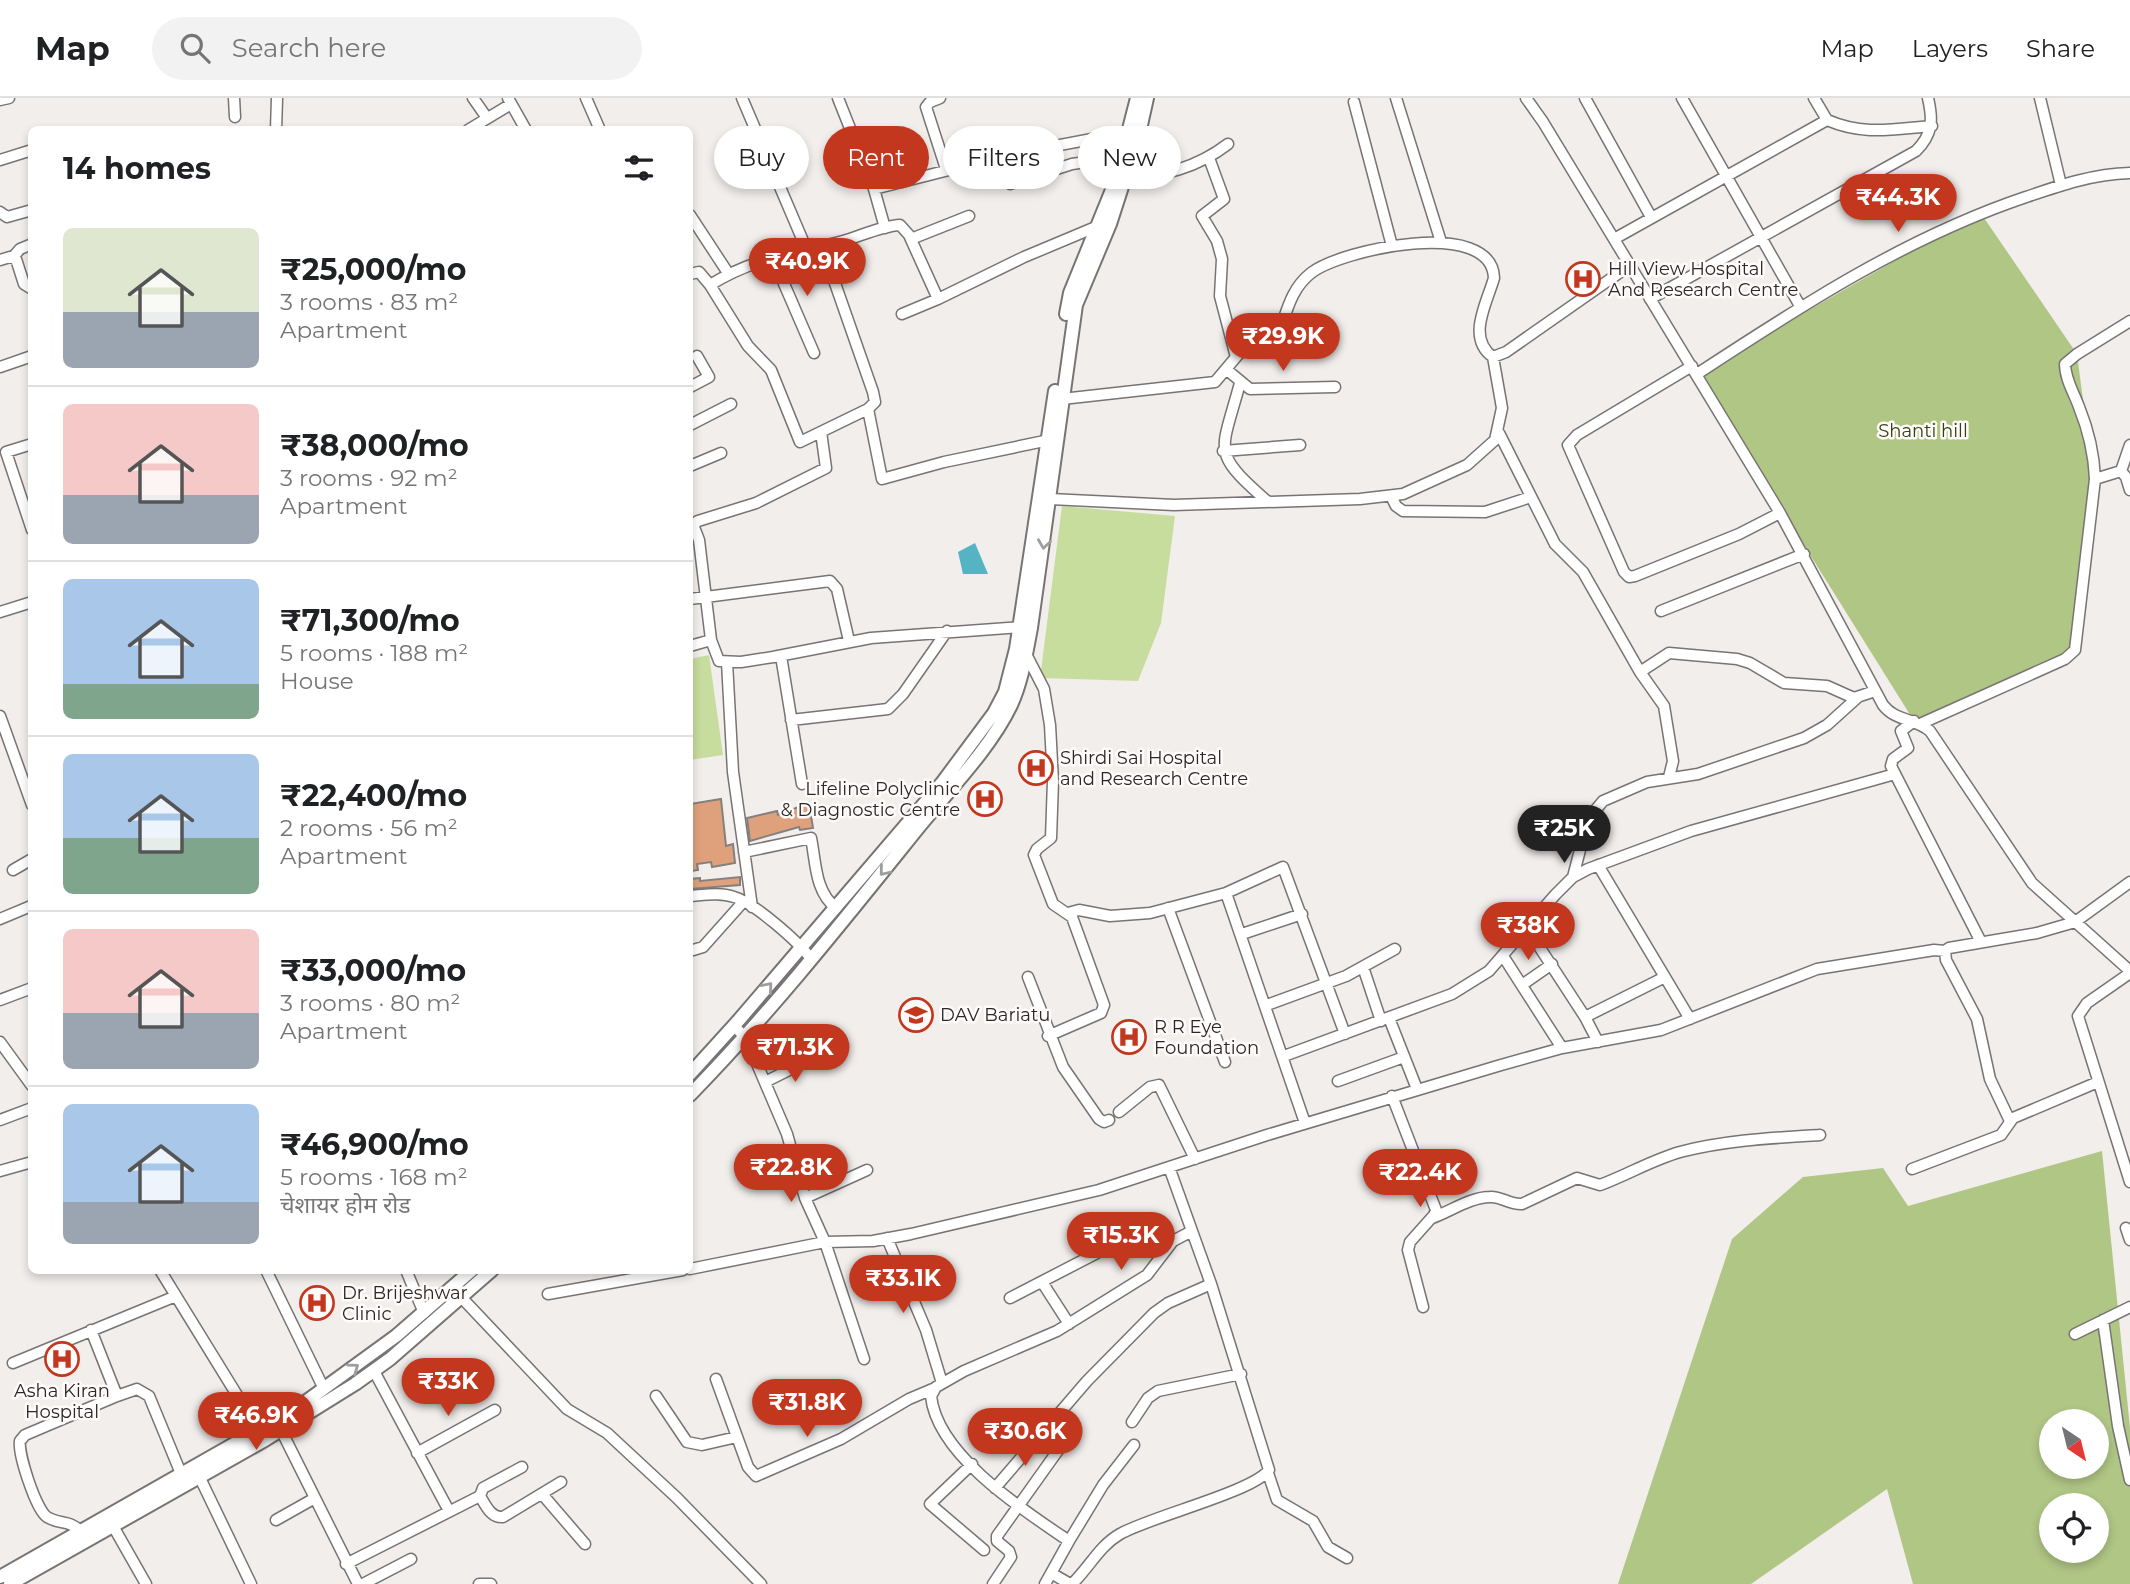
<!DOCTYPE html>
<meta charset="utf-8">
<style>
:root{--surface:#fff;--page:#f2f2f2;--text:#202124;--muted:#757577;--line:#e0e0e0;--accent:#c2371e}
body{margin:0;font-family:Montserrat,"Noto Sans Devanagari",sans-serif;background:var(--page);color:var(--text);height:100vh;display:flex;flex-direction:column;font-size:26px;white-space:nowrap}
*{box-sizing:border-box;margin:0}
p{font-size:23px;color:var(--muted)}
.icon{flex:none;width:38px;height:38px;fill:none;stroke:currentColor;stroke-width:2;stroke-linecap:round;stroke-linejoin:round}
.map{position:relative;flex:1;overflow:hidden}
.drawer{position:absolute;left:28px;top:28px;width:665px;height:1148px;display:flex;flex-direction:column;background:var(--surface);border-radius:10px;box-shadow:0 4px 10px #0003}
.drawer>*{flex:none}
.hud{position:absolute;left:714px;top:28px;width:665px;height:63px;display:flex;gap:14px}
.needle{width:46px;rotate:145deg}
.fabs{position:absolute;left:2039px;top:1311px;display:grid;gap:14px}
.fabs a{display:grid;place-items:center;width:70px;height:70px;border-radius:50%;background:var(--surface);box-shadow:0 4px 10px #0003;font-size:35px}
.price{position:absolute;translate:-50% -60px;padding:0 16px;border-radius:24px;background:var(--accent);color:#fff;font-size:23px;line-height:46px;filter:drop-shadow(0 2px 4px #0008)}
.price::after{content:'';position:absolute;left:50%;top:42px;width:21px;height:16px;margin-left:-10px;background:inherit;clip-path:polygon(0 0,100% 0,50% 100%)}
.price.active{background:#222;color:#fff}
ul{padding:0;list-style:none}
li{display:flex;align-items:center;gap:21px;height:175px;padding:0 35px}
li+li{border-top:2px solid var(--line)}
li span{display:grid;place-items:center;flex:none;width:196px;height:140px;border-radius:10px;color:#555}
li>.icon{margin-inline-start:auto}
span .icon{width:84px;height:84px;fill:#fffc;stroke-width:1}
li b{font-size:30px}
h2{display:flex;justify-content:space-between;align-items:center;height:84px;padding:0 35px;font-size:30px}
.tag{padding:0 24px;border-radius:32px;background:var(--surface);box-shadow:0 4px 10px #0003;font-size:24px;line-height:63px}
.tag.active{background:var(--accent);color:#fff}
header{display:flex;align-items:center;gap:42px;box-sizing:border-box;height:98px;padding:0 35px;background:var(--surface);border-bottom:2px solid var(--line)}
header strong{font-size:33px}
nav{display:flex;gap:38px;margin-inline-start:auto;font-size:24px}
.search{width:490px;height:63px;background:var(--page);display:flex;align-items:center;gap:18px;box-sizing:border-box;padding:0 24px;border-radius:38px;color:var(--muted);font-size:26px}
.map>svg:first-child{display:block}
</style>
<header>
<strong>Map</strong>
<div class="search"><svg class="icon" aria-label="search" viewBox="0 0 24 24"><circle cx="10" cy="10" r="6"/><path d="M15 15l6 6"/></svg>Search here</div>
<nav><a>Map</a><a>Layers</a><a>Share</a></nav>
</header>
<div class="map">
<svg width="2130" height="1486" viewBox="0 0 2130 1486">
<rect width="100%" height="100%" fill="#f2eeec"/>
<!-- green -->
<path fill="#c7dd9d" d="M1062,408L1175,418L1161,525L1138,583L1040,580Z
M709,557L723,657L690,662V561Z"/>
<!-- forest -->
<path fill="#b0c685" fill-rule="evenodd" d="M1980,114L2077,256L2094,387L2076,549L1914,623L1697,276Z
M2102,1053L2130,1330V1486H1913L1887,1391L1751,1486H1618L1732,1141L1803,1079L1883,1070L1908,1108ZM2051,1323H2096V1368H2051ZM2051,1407H2096V1452H2051Z"/>
<!-- water -->
<path fill="#56b3c3" d="M975,445L988,476H963L958,454Z"/>
<!-- building -->
<path fill="#dfa07c" stroke="#83807e" stroke-width="2" d="M721,701L726,748L733,746L735,765L712,769L711,764L697,766L698,772L691,773L690,706Z
M809,705L813,730L800,732L799,729L750,743L747,720L777,713L778,717Z
M740,779V787L690,791V781L700,780V783Z"/>
<g fill="none" stroke-linecap="round" stroke-linejoin="round">
<!-- minor casing -->
<g stroke="#777473" stroke-width="13">
<path id="minor" d="M234,0L235,19
M473,0L487,20
M508,0L526,32
M586,0L600,32
M742,0L806,150
M838,0L874,91L885,130
M940,0L930,4L926,9L946,71
M1396,0L1441,144
M1526,0L1543,24L1780,415L1883,607C1895,623 1914,620 1930,633L2032,785L2130,873
M1585,0L1651,119
M1682,0L1800,208
M2040,0L2061,87
M0,2L9,0
M1354,4L1392,148
M1827,22C1864,38 1893,31 1932,28
M276,32L277,0
M468,32L511,6
M1209,60L1224,101L1202,118L1217,143L1222,161L1220,198L1236,259
M0,62L32,52
M1124,79C1161,80 1198,69 1228,46
M1010,86L1072,66L1122,59
M874,91L1012,56L1129,34
M0,114L7,119L32,112
M690,117L728,175
M911,141L969,118
M1614,141L1827,22L1814,0
M822,148L873,294L875,304L868,311L882,381L944,364L1054,341
M772,158L814,255
M13,159L20,151L32,146
M0,162L10,159L16,161L24,186L32,191
M690,176L699,174L710,187
M1650,201L1916,53C1933,36 1933,22 1928,0
M902,216L938,201
M1692,268L1577,337L1568,347L1624,474L1629,479L1635,478L1739,436L1780,415
M0,269L32,258
M1227,272L1250,291L1335,289
M1697,276C1802,207 1907,139 2026,99C2061,87 2093,76 2130,75
M1240,285C1221,356 1210,353 1268,404
M690,289L709,279L697,258
M1062,301L1215,284L1242,252L1275,245C1286,220 1288,193 1311,175C1342,151 1492,119 1494,180C1487,205 1466,240 1493,259L1506,254L1629,168
M868,311L800,344L771,272L748,248L710,187C755,159 793,156 843,143C861,138 881,128 900,127L909,137L938,201L1024,159L1098,128
M690,327L731,306
M1499,335L1555,446L1583,474L1640,574L1669,555L1737,561L1750,565L1784,585L1827,588L1854,600L1875,593
M32,346L6,354L32,432
M1223,353L1300,347
M690,368L721,355
M2121,373L2130,347
M2095,381L2121,373L2126,379L2130,392
M1391,398L1396,408L1403,413L1485,414L1531,399
M1050,401L1174,407L1360,401L1403,396L1467,367L1495,342L1502,310L1493,259
M690,427L694,429L699,442L711,542
M692,427L698,423L756,405L826,370L821,334
M690,501L830,483L837,491L849,543
M1661,513L1804,456
M0,514L32,504
M690,548L711,542L719,563L741,564L773,559L871,540L1020,529
M1026,556L1044,591L1050,627L1053,683L1051,740L1037,751L1034,757L1053,806L1072,819L1104,907L1101,915L1048,938
M781,558L802,686
M727,564L733,674L752,809
M1640,574L1664,608L1673,663L1669,679
M0,618L32,707
M791,622L888,611L903,596L947,533
M1914,623L1901,633L1908,650L1893,661L1891,668L1981,844
M1920,626L2065,561L2075,552L2095,381C2094,357 2088,331 2079,309C2074,295 2065,281 2065,266L2077,256L2130,223
M744,754L811,740C816,765 815,794 836,810
M1598,767L1690,921
M13,772L32,761
M1573,779L1588,721L1603,703L1647,684L1698,676L1804,640L1827,627L1857,600
M1226,795L1305,1025
M690,798C704,797 720,794 734,799C753,804 799,844 811,861
M1168,810L1225,964
M1068,815L1079,812L1110,818L1150,815L1226,795L1283,769L1345,936
M0,821L31,808
M1527,830L1585,919L1598,944
M1242,836L1302,816
M690,853L703,849L744,803
M1503,858L1562,950
M1363,869L1381,923
M2130,875L2087,905L2078,918L2130,1084
M1028,879L1063,969L1099,1021L1104,1024L1109,1022
M1522,887L1552,866
M0,902L32,890
M1267,907L1346,878L1395,851
M1585,919L1665,879
M1389,920L1417,991
M734,928L746,940L787,1036L805,1100L825,1144L864,1261
M0,944L32,988
M1284,958L1452,896L1489,873L1555,797L1573,779L1588,771L1691,733L1895,676
M1338,983L1404,959
M765,984L811,961
M1392,998L1436,1112L1434,1117L1410,1144L1408,1152L1423,1209
M1119,1014L1150,989L1159,987L1195,1061
M0,1022L32,1010
M2010,1023L1990,981L1977,921L1946,862L1945,853L1949,850L2037,835L2075,824L2130,784
M1169,1069L1211,1186
M1912,1071L2001,1037L2013,1020L2098,984
M0,1073L32,1064
M805,1100L867,1072
M1432,1120C1449,1114 1471,1099 1490,1099C1501,1098 1510,1107 1522,1106L1577,1080L1600,1087C1627,1077 1652,1062 1680,1054C1726,1042 1773,1040 1820,1037
M2126,1130L2130,1142
M887,1140L926,1232L942,1285
M690,1171L825,1144L873,1143L911,1136L1099,1092L1267,1037L1501,967L1562,950L1661,932L1817,871L1934,852L1945,853
M160,1172L261,1336
M266,1172L324,1291
M406,1172L424,1215
M1042,1184L1069,1226
M548,1196L683,1172
M461,1199L567,1311L607,1335L677,1400L761,1486
M1010,1200L1097,1155
M2103,1222L2118,1328L2130,1382
M91,1232L117,1298L137,1291L149,1298L182,1378
M2075,1236L2130,1209
M13,1265L176,1198
M374,1273L449,1413
M716,1281L748,1369L756,1378L841,1341L909,1301L935,1290
M656,1298L687,1344L702,1347L737,1339
M1132,1324L1148,1300L1158,1293L1241,1276
M281,1332L358,1486
M1134,1347L1103,1387L1069,1443C1023,1412 937,1357 931,1298L936,1289L964,1273L1057,1233L1147,1177L1173,1143L1192,1133
M417,1355L495,1312
M972,1366L930,1406L984,1452
M1268,1375L1277,1402L1313,1423L1328,1449L1347,1460
M200,1380L251,1486
M995,1390L1087,1283L1154,1215L1168,1205L1211,1186L1269,1372C1252,1394 1152,1418 1120,1436C1099,1448 1089,1470 1072,1486
M542,1396L585,1446
M480,1398C486,1408 491,1420 503,1419L561,1384
M276,1422L315,1400
M113,1428L146,1486
M81,1434C69,1421 60,1427 47,1419C36,1412 18,1356 20,1343L25,1337L117,1298
M346,1466L480,1398L483,1390L522,1369
M1051,1475L1070,1486
M363,1486L411,1461
M479,1486H491
M993,1486L1011,1459L1009,1453L997,1443V1438L1059,1351
M1045,1486L1069,1443"/>
</g>
<!-- major casing -->
<g stroke="#777473" stroke-width="16">
<path id="major" d="M1066,216L1070,195L1116,82L1137,0
M690,976L739,922L942,685L994,615L1005,594L1016,551L1055,293
M690,997C772,913 844,822 918,730C948,693 990,651 1011,607C1022,583 1026,556 1031,530L1076,207L1110,126L1139,36L1147,0
M0,1479L297,1310L396,1238L472,1172
M10,1486L265,1342L355,1286L390,1261L492,1172"/>
</g>
<!-- minor -->
<use href="#minor" stroke="#fff" stroke-width="10"/>
<!-- major -->
<use href="#major" stroke="#fff" stroke-width="12"/>
</g>
<!-- one-way arrows -->
<defs><path id="oneway-chevron" d="M-2-3.5L2.5 0L-2 3.5" fill="none" stroke-width="1.6" stroke-linecap="round" stroke-linejoin="round" transform="scale(1.75)"/></defs>
<g stroke="#9f9e9e">
<use href="#oneway-chevron" transform="translate(1044 446) rotate(98)"/>
<use href="#oneway-chevron" transform="translate(884 773) rotate(129)"/>
<use href="#oneway-chevron" transform="translate(768 889) rotate(-49)"/>
<use href="#oneway-chevron" transform="translate(354 1270) rotate(-36)"/>
</g>
<!-- icons -->
<defs>
<g id="hospital-ring" transform="scale(1.75)"><circle r="9.5" fill="#fffbfa" stroke="#c2371e" stroke-width="1.5"/><path d="M-5-5h3v3.5h4V-5h3V5h-3V1.5h-4V5h-3Z" fill="#c2371e"/></g>
<g id="school-ring" transform="scale(1.75)"><circle r="9.5" fill="#fffbfa" stroke="#c2371e" stroke-width="1.5"/><path d="M0-5L7-2L0 1L-7-2ZM-4 1L0 2.5L4 1V4Q0 6-4 4Z" fill="#c2371e"/></g>
</defs>
<g fill-rule="evenodd">
<use href="#hospital-ring" x="1583" y="181"/>
<use href="#hospital-ring" x="1036" y="670"/>
<use href="#hospital-ring" x="985" y="701"/>
<use href="#school-ring" x="916" y="917"/>
<use href="#hospital-ring" x="1129" y="939"/>
<use href="#hospital-ring" x="317" y="1205"/>
<use href="#hospital-ring" x="62" y="1261"/>
</g>
<g text-anchor="middle" stroke-width="5" stroke-linejoin="round" paint-order="stroke">
<!-- poi labels -->
<g font-size="18" fill="#292727" stroke="#fffbfa" text-anchor="start">
<text x="1608" y="177">Hill View Hospital<tspan x="1608" dy="21">And Research Centre</tspan></text>
<text x="1060" y="666">Shirdi Sai Hospital<tspan x="1060" dy="21">and Research Centre</tspan></text>
<text x="960" y="697" text-anchor="end">Lifeline Polyclinic<tspan x="960" dy="21">&amp; Diagnostic Centre</tspan></text>
<text x="940" y="923">DAV Bariatu</text>
<text x="1154" y="935">R R Eye<tspan x="1154" dy="21">Foundation</tspan></text>
<text x="342" y="1201">Dr. Brijeshwar<tspan x="342" dy="21">Clinic</tspan></text>
<text x="62" y="1299" text-anchor="middle">Asha Kiran<tspan x="62" dy="21">Hospital</tspan></text>
</g>
<!-- park labels -->
<g font-size="18" fill="#334111" stroke="#fffbfa">
<text x="1923" y="339">Shanti hill</text>
</g>
</g>
</svg>
<div class="fabs">
<a><svg class="needle" viewBox="-14 -14 28 28"><path d="M0-13l5 13h-10z" fill="#e53935"/><path d="M0 13l5-13h-10z" fill="#757577"/></svg></a>
<a><svg class="icon" aria-label="locate" viewBox="0 0 24 24"><circle cx="12" cy="12" r="6"/><path d="M12 2v4M12 18v4M2 12h4M18 12h4"/></svg></a>
</div>
<b class="price" style="left:1898px;top:136px">₹44.3K</b>
<b class="price" style="left:807px;top:200px">₹40.9K</b>
<b class="price" style="left:1283px;top:275px">₹29.9K</b>
<b class="price active" style="left:1564px;top:767px">₹25K</b>
<b class="price" style="left:1528px;top:864px">₹38K</b>
<b class="price" style="left:795px;top:986px">₹71.3K</b>
<b class="price" style="left:791px;top:1106px">₹22.8K</b>
<b class="price" style="left:1420px;top:1111px">₹22.4K</b>
<b class="price" style="left:1121px;top:1174px">₹15.3K</b>
<b class="price" style="left:903px;top:1217px">₹33.1K</b>
<b class="price" style="left:448px;top:1320px">₹33K</b>
<b class="price" style="left:807px;top:1341px">₹31.8K</b>
<b class="price" style="left:256px;top:1354px">₹46.9K</b>
<b class="price" style="left:1025px;top:1370px">₹30.6K</b>
<div class="hud">
<a class="tag">Buy</a>
<a class="tag active">Rent</a>
<a class="tag">Filters</a>
<a class="tag">New</a>
</div>
<section class="drawer">
<h2>14 homes<svg class="icon" aria-label="filters" viewBox="0 0 24 24"><path d="M4 7h16M4 17h16"/><circle cx="9" cy="7" r="2"/><circle cx="15" cy="17" r="2"/></svg></h2>
<ul>
<li><span style="background:linear-gradient(#dfe7d0 60%,#9aa5b1 0)"><svg class="icon" aria-label="home" viewBox="0 0 24 24"><path d="M3 11l9-7 9 7M6 9v11h12V9"/></svg></span><div><b>₹25,000/mo</b><p>3 rooms · 83 m²</p><p>Apartment</p></div></li>
<li><span style="background:linear-gradient(#f6c9c9 65%,#9aa5b1 0)"><svg class="icon" aria-label="home" viewBox="0 0 24 24"><path d="M3 11l9-7 9 7M6 9v11h12V9"/></svg></span><div><b>₹38,000/mo</b><p>3 rooms · 92 m²</p><p>Apartment</p></div></li>
<li><span style="background:linear-gradient(#a9c7e8 75%,#7fa58c 0)"><svg class="icon" aria-label="home" viewBox="0 0 24 24"><path d="M3 11l9-7 9 7M6 9v11h12V9"/></svg></span><div><b>₹71,300/mo</b><p>5 rooms · 188 m²</p><p>House</p></div></li>
<li><span style="background:linear-gradient(#a9c7e8 60%,#7fa58c 0)"><svg class="icon" aria-label="home" viewBox="0 0 24 24"><path d="M3 11l9-7 9 7M6 9v11h12V9"/></svg></span><div><b>₹22,400/mo</b><p>2 rooms · 56 m²</p><p>Apartment</p></div></li>
<li><span style="background:linear-gradient(#f6c9c9 60%,#9aa5b1 0)"><svg class="icon" aria-label="home" viewBox="0 0 24 24"><path d="M3 11l9-7 9 7M6 9v11h12V9"/></svg></span><div><b>₹33,000/mo</b><p>3 rooms · 80 m²</p><p>Apartment</p></div></li>
<li><span style="background:linear-gradient(#a9c7e8 70%,#9aa5b1 0)"><svg class="icon" aria-label="home" viewBox="0 0 24 24"><path d="M3 11l9-7 9 7M6 9v11h12V9"/></svg></span><div><b>₹46,900/mo</b><p>5 rooms · 168 m²</p><p>चेशायर होम रोड</p></div></li>
</ul>
</section>
</div>
